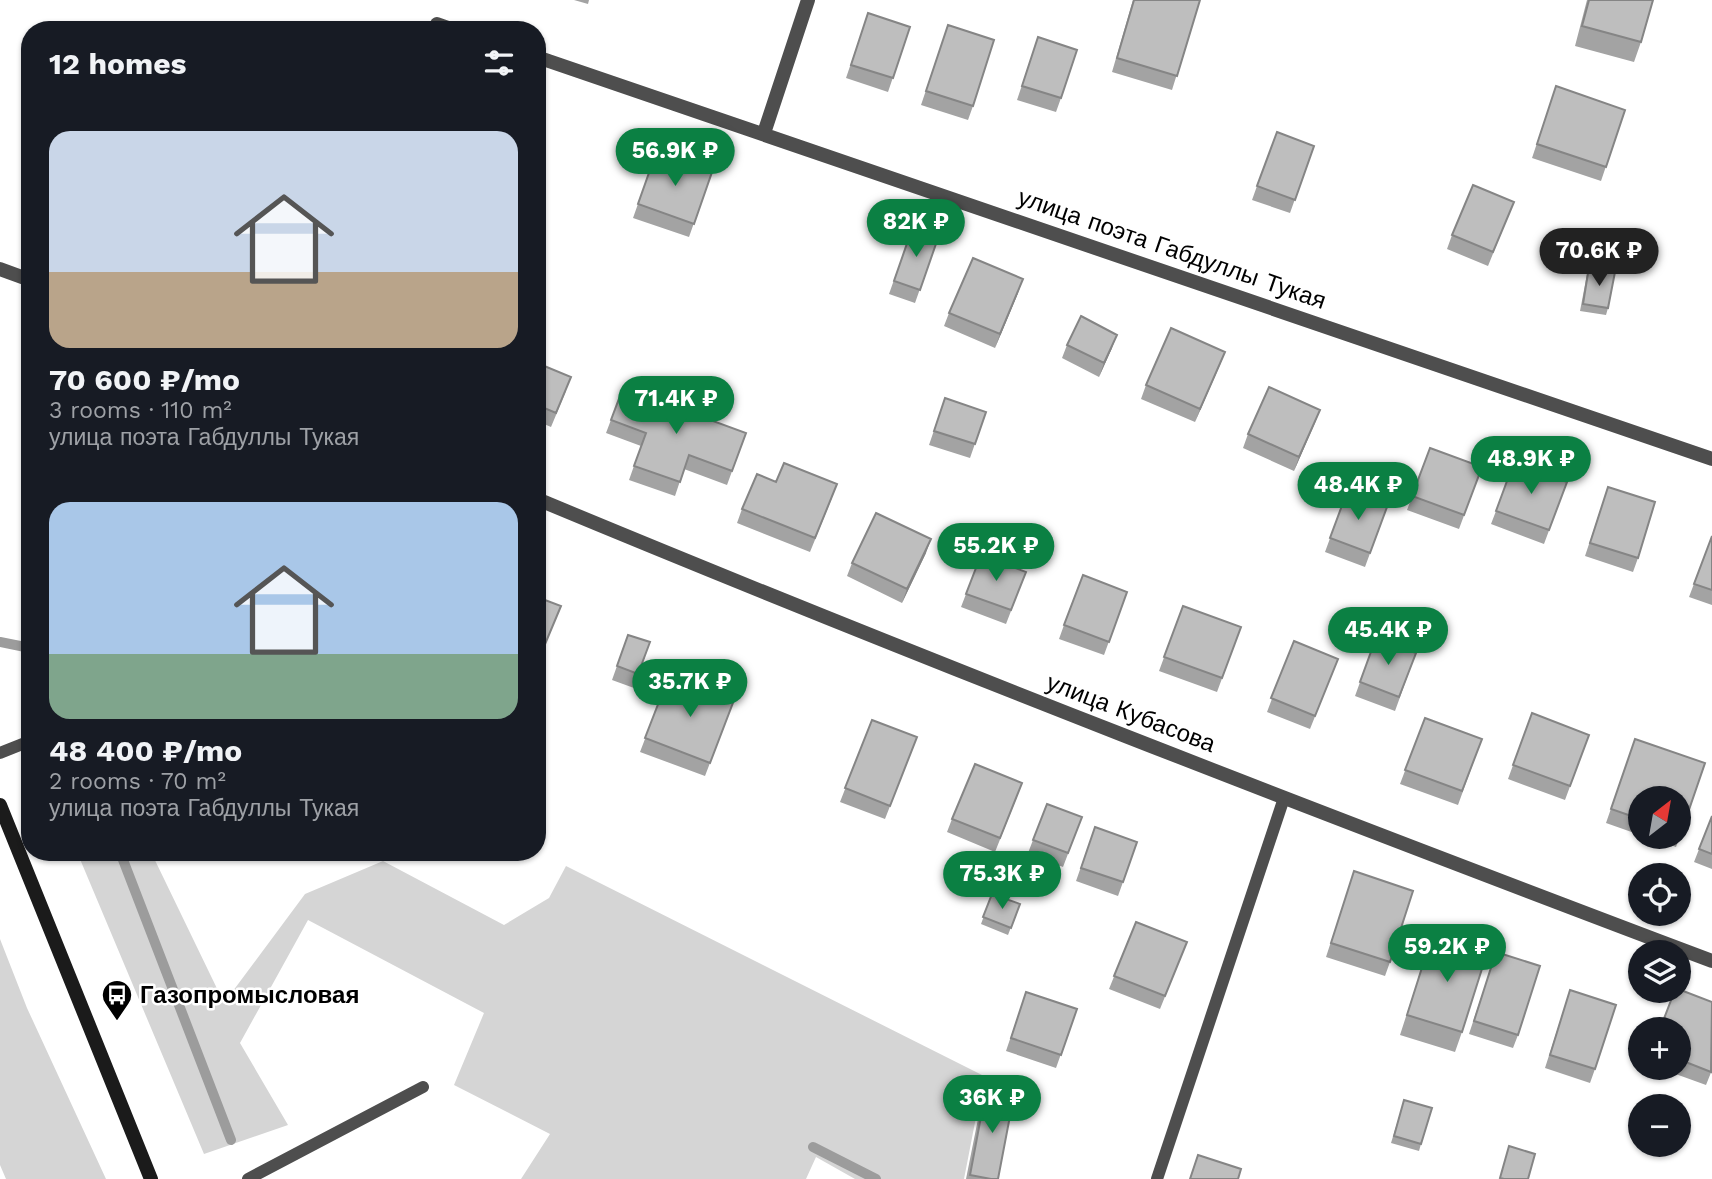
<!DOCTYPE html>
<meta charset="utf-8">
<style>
:root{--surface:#171b24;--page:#242831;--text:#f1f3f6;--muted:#9ea1a6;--accent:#0b8043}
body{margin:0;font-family:"Work Sans",sans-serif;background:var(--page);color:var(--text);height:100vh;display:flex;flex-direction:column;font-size:26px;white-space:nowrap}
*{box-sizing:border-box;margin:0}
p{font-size:23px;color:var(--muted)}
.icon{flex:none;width:38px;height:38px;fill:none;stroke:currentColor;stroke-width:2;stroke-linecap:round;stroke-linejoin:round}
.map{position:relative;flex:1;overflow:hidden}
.side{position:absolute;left:21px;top:21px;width:525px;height:840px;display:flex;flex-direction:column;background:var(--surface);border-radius:28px;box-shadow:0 2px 5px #0004}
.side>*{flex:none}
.needle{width:46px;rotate:31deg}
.tools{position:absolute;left:1628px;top:786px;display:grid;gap:14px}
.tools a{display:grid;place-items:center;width:63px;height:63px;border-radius:50%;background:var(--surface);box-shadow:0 2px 5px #0004;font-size:35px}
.price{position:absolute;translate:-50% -60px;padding:0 16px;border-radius:24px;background:var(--accent);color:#fff;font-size:23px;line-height:46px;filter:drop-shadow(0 2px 4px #0008)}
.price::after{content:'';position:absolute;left:50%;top:42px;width:21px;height:16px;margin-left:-10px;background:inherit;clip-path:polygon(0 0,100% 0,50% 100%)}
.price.selected{background:#222;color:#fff}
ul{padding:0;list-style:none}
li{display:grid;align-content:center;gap:14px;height:371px;padding:0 28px}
li span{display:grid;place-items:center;height:217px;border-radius:21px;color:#555}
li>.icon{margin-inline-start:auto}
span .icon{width:126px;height:126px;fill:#fffc;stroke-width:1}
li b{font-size:30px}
h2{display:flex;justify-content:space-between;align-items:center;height:84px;padding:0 28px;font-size:30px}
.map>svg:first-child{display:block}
</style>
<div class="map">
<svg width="1712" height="1179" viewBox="0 0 1712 1179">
<rect width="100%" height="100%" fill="#fff"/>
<!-- green -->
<path fill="#d5d5d5" d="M77,852H151L224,1003L305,894L383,861L504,925L549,898L566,866L984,1076L964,1179H855L816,1157L806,1179H521L550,1134L454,1085L484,1013L308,920L240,1043L288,1125L204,1154Z
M0,939L27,1008L106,1179H6L0,1165Z"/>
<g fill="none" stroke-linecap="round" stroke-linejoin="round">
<!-- stream -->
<path stroke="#9c9c9c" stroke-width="10" d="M0,642L30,648
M120,852L231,1140
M813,1147L876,1179"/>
<!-- lane -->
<path stroke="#4e4e4e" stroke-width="12" d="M0,753L30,741
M248,1179L423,1087
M1157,1179L1284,798"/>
<!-- street -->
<path stroke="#4e4e4e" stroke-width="14" d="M437,24L454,30
M537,57L1712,459
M764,133L808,0
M0,269L30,280
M537,499C926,661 1318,812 1712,961"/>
<!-- secondary -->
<path stroke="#1b1b1b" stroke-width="14" d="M0,805L151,1179"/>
</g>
<!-- wall -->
<path fill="#a3a3a3" d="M574,0H589L588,4Z
M1133,0H1200L1172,90L1112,72Z
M1587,0H1653L1641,42L1634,62L1575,46Z
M868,13L910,27L888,92L846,78Z
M948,25L973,106L968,120L921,105Z
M1038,37L1061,98L1056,112L1017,100Z
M1556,86L1625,110L1601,181L1532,158Z
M1314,146L1290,213L1252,200L1257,186Z
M656,153L712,172L689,237L633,218Z
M1514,202L1488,266L1447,249L1452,235Z
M912,229L938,238L915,303L889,294Z
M1589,267L1608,308L1606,315L1580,311L1587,274Z
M1018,293L995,348L944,326L949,313Z
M1067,345L1112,348L1099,377L1062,358Z
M1225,352L1195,422L1141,399L1146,385Z
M537,363L566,391L551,427L537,421Z
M623,388L746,433L727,485L684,469L675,496L629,480L641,446L606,433Z
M945,398L986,412L970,458L929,445Z
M1320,410L1294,471L1243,448L1248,434Z
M1430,448L1482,467L1459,529L1407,510Z
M1567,482L1544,544L1491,524L1496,511Z
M1608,487L1638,558L1633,572L1585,556Z
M1347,492L1387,507L1365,567L1325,552Z
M832,498L810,552L737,523L742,509Z
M1712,536V605L1689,597Z
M926,553L902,603L847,576L852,563Z
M981,555L1026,572L1006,624L961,607Z
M1127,592L1104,655L1059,639L1064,625Z
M1183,606L1241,627L1217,692L1159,671Z
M628,635L650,642L634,688L612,680Z
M1376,638L1416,653L1395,711L1355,696Z
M1294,641L1338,659L1310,729L1267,712Z
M669,676L734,700L705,776L640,752Z
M1532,713L1589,735L1565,800L1508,779Z
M1425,718L1482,739L1458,805L1400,784Z
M872,720L917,737L885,819L840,802Z
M1635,739L1705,763L1676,847L1645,836H1678V798H1640V835L1606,823Z
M1017,797L995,852L947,832L952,819Z
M1712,816V869L1694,862Z
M1082,817L1063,867L1028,853L1033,840Z
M1095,827L1123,882L1118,896L1076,881Z
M1354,871L1390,962L1385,976L1326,957Z
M992,894L1020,904L1008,935L981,924Z
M1136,922L1187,942L1160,1009L1109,989Z
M1432,936L1462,1032L1455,1052L1400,1035Z
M1496,952L1518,1035L1513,1048L1469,1034Z
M1570,990L1595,1069L1590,1083L1545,1068Z
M1026,992L1077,1009L1056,1068L1006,1051Z
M1678,1029L1712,1070L1706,1085L1659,1068H1678Z
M986,1090L998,1179H966L981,1104Z
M1402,1107L1421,1144L1419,1151L1391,1143Z"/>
<!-- shaded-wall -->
<path fill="#858585" d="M1023,279L1018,293L995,348L1000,334Z
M1117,335L1112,348L1099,377L1104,363Z
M1225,352L1220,365L1195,422L1200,409Z
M1320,410L1315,423L1294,471L1299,457Z
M931,539L926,553L902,603L907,589Z"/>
<!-- building -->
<path fill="#bebebe" stroke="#858585" stroke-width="2" d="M1134,0H1200L1177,76L1117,58Z
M1589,0H1653L1641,42L1582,26Z
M868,13L910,27L893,78L851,65Z
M948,25L994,40L973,106L926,91Z
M1038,37L1077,50L1061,98L1022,86Z
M1556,86L1625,110L1606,167L1537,144Z
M1277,132L1314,146L1295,200L1257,186Z
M656,153L712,172L694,224L638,204Z
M1473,185L1514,202L1493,252L1452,235Z
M912,229L938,238L920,290L894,281Z
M973,258L1023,279L1000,334L949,313Z
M1589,267L1615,272L1608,308L1583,304Z
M1081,316L1117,335L1104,363L1067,345Z
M1171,328L1225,352L1200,409L1146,385Z
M537,363L571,377L556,413L537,405Z
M1269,387L1320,410L1299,457L1248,434Z
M623,388L746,433L732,471L689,455L680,482L634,466L646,433L611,420Z
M945,398L986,412L975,444L934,431Z
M1430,448L1482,467L1464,515L1412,496Z
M1514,462L1567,482L1549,530L1496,511Z
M784,463L837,484L815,538L742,509L757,474L776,482Z
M1608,487L1655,502L1638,558L1590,543Z
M1347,492L1387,507L1370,553L1330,538Z
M876,513L931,539L907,589L852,563Z
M1712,536V590L1694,584Z
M981,555L1026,572L1011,610L966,594Z
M1083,575L1127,592L1109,642L1064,625Z
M537,597L561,606L538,661L537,660Z
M1183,606L1241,627L1222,678L1164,657Z
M628,635L650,642L638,674L617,666Z
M1376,638L1416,653L1399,697L1360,682Z
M1294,641L1338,659L1315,716L1271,698Z
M669,676L734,700L710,763L645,738Z
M1532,713L1589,735L1570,786L1513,765Z
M1425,718L1482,739L1462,791L1405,770Z
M872,720L917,737L890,806L845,788Z
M1635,739L1705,763L1681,833L1678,832V798H1640V819L1611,809Z
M975,764L1022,783L1000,838L952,819Z
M1047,804L1082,817L1068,853L1033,840Z
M1712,816V854L1699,849Z
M1095,827L1137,842L1123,882L1081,868Z
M1354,871L1413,891L1390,962L1331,943Z
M992,894L1020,904L1011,928L983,917Z
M1136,922L1187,942L1165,996L1114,976Z
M1432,936L1487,953L1462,1032L1407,1015Z
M1496,952L1540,966L1518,1035L1474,1021Z
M1678,989L1712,1002L1711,1072L1678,1059V1029H1660L1675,990H1678Z
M1570,990L1616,1005L1595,1069L1550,1055Z
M1026,992L1077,1009L1061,1055L1011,1038Z
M986,1090L1014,1095L998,1179H991L970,1175Z
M1404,1100L1432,1108L1421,1144L1394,1136Z
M1509,1146L1535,1154L1528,1179H1504L1500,1178Z
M1198,1155L1241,1169L1238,1179H1190Z"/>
<!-- icons -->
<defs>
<g id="bus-pin" transform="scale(1.575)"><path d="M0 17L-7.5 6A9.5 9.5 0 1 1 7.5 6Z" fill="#000" stroke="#fff"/><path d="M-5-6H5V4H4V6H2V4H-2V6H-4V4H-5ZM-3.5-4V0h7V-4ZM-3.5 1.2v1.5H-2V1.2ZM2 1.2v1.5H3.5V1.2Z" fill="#fff"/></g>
</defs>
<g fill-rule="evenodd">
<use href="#bus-pin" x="117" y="995"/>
</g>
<g text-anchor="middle" stroke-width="5" stroke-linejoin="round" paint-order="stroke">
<!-- street labels -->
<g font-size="24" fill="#000" stroke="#fff">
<text transform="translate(1172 249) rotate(19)" y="8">улица поэта Габдуллы Тукая</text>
<text transform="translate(1131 713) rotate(21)" y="8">улица Кубасова</text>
</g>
<!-- poi labels -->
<g font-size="24" font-weight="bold" fill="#000" stroke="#fff" text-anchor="start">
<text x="140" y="1003">Газопромысловая</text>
</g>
</g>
</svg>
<div class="tools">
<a><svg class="needle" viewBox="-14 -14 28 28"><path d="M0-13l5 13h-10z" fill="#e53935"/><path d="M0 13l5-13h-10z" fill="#9ea1a6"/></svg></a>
<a><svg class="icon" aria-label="locate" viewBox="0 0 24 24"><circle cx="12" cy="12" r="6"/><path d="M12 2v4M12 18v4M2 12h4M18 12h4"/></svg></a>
<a><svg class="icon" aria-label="layers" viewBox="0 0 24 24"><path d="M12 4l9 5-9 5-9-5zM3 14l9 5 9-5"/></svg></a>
<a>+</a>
<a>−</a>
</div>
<b class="price" style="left:675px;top:188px">56.9K ₽</b>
<b class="price" style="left:916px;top:259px">82K ₽</b>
<b class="price selected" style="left:1599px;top:288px">70.6K ₽</b>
<b class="price" style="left:676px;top:436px">71.4K ₽</b>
<b class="price" style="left:1531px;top:496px">48.9K ₽</b>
<b class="price" style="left:1358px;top:522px">48.4K ₽</b>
<b class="price" style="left:996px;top:583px">55.2K ₽</b>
<b class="price" style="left:1388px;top:667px">45.4K ₽</b>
<b class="price" style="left:690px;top:719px">35.7K ₽</b>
<b class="price" style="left:1002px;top:911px">75.3K ₽</b>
<b class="price" style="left:1447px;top:984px">59.2K ₽</b>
<b class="price" style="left:992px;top:1135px">36K ₽</b>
<section class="side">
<h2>12 homes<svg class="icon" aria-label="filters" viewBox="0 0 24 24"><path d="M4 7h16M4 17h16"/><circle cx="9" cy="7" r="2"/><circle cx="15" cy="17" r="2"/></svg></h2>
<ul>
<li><span style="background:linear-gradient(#c9d6e8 65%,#b9a48a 0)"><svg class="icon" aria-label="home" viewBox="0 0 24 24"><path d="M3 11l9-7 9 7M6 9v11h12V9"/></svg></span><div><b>70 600 ₽/mo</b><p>3 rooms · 110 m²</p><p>улица поэта Габдуллы Тукая</p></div></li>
<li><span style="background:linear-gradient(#a9c7e8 70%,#7fa58c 0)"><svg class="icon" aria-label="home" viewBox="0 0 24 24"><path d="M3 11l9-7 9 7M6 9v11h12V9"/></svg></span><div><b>48 400 ₽/mo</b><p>2 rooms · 70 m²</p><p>улица поэта Габдуллы Тукая</p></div></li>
</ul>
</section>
</div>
